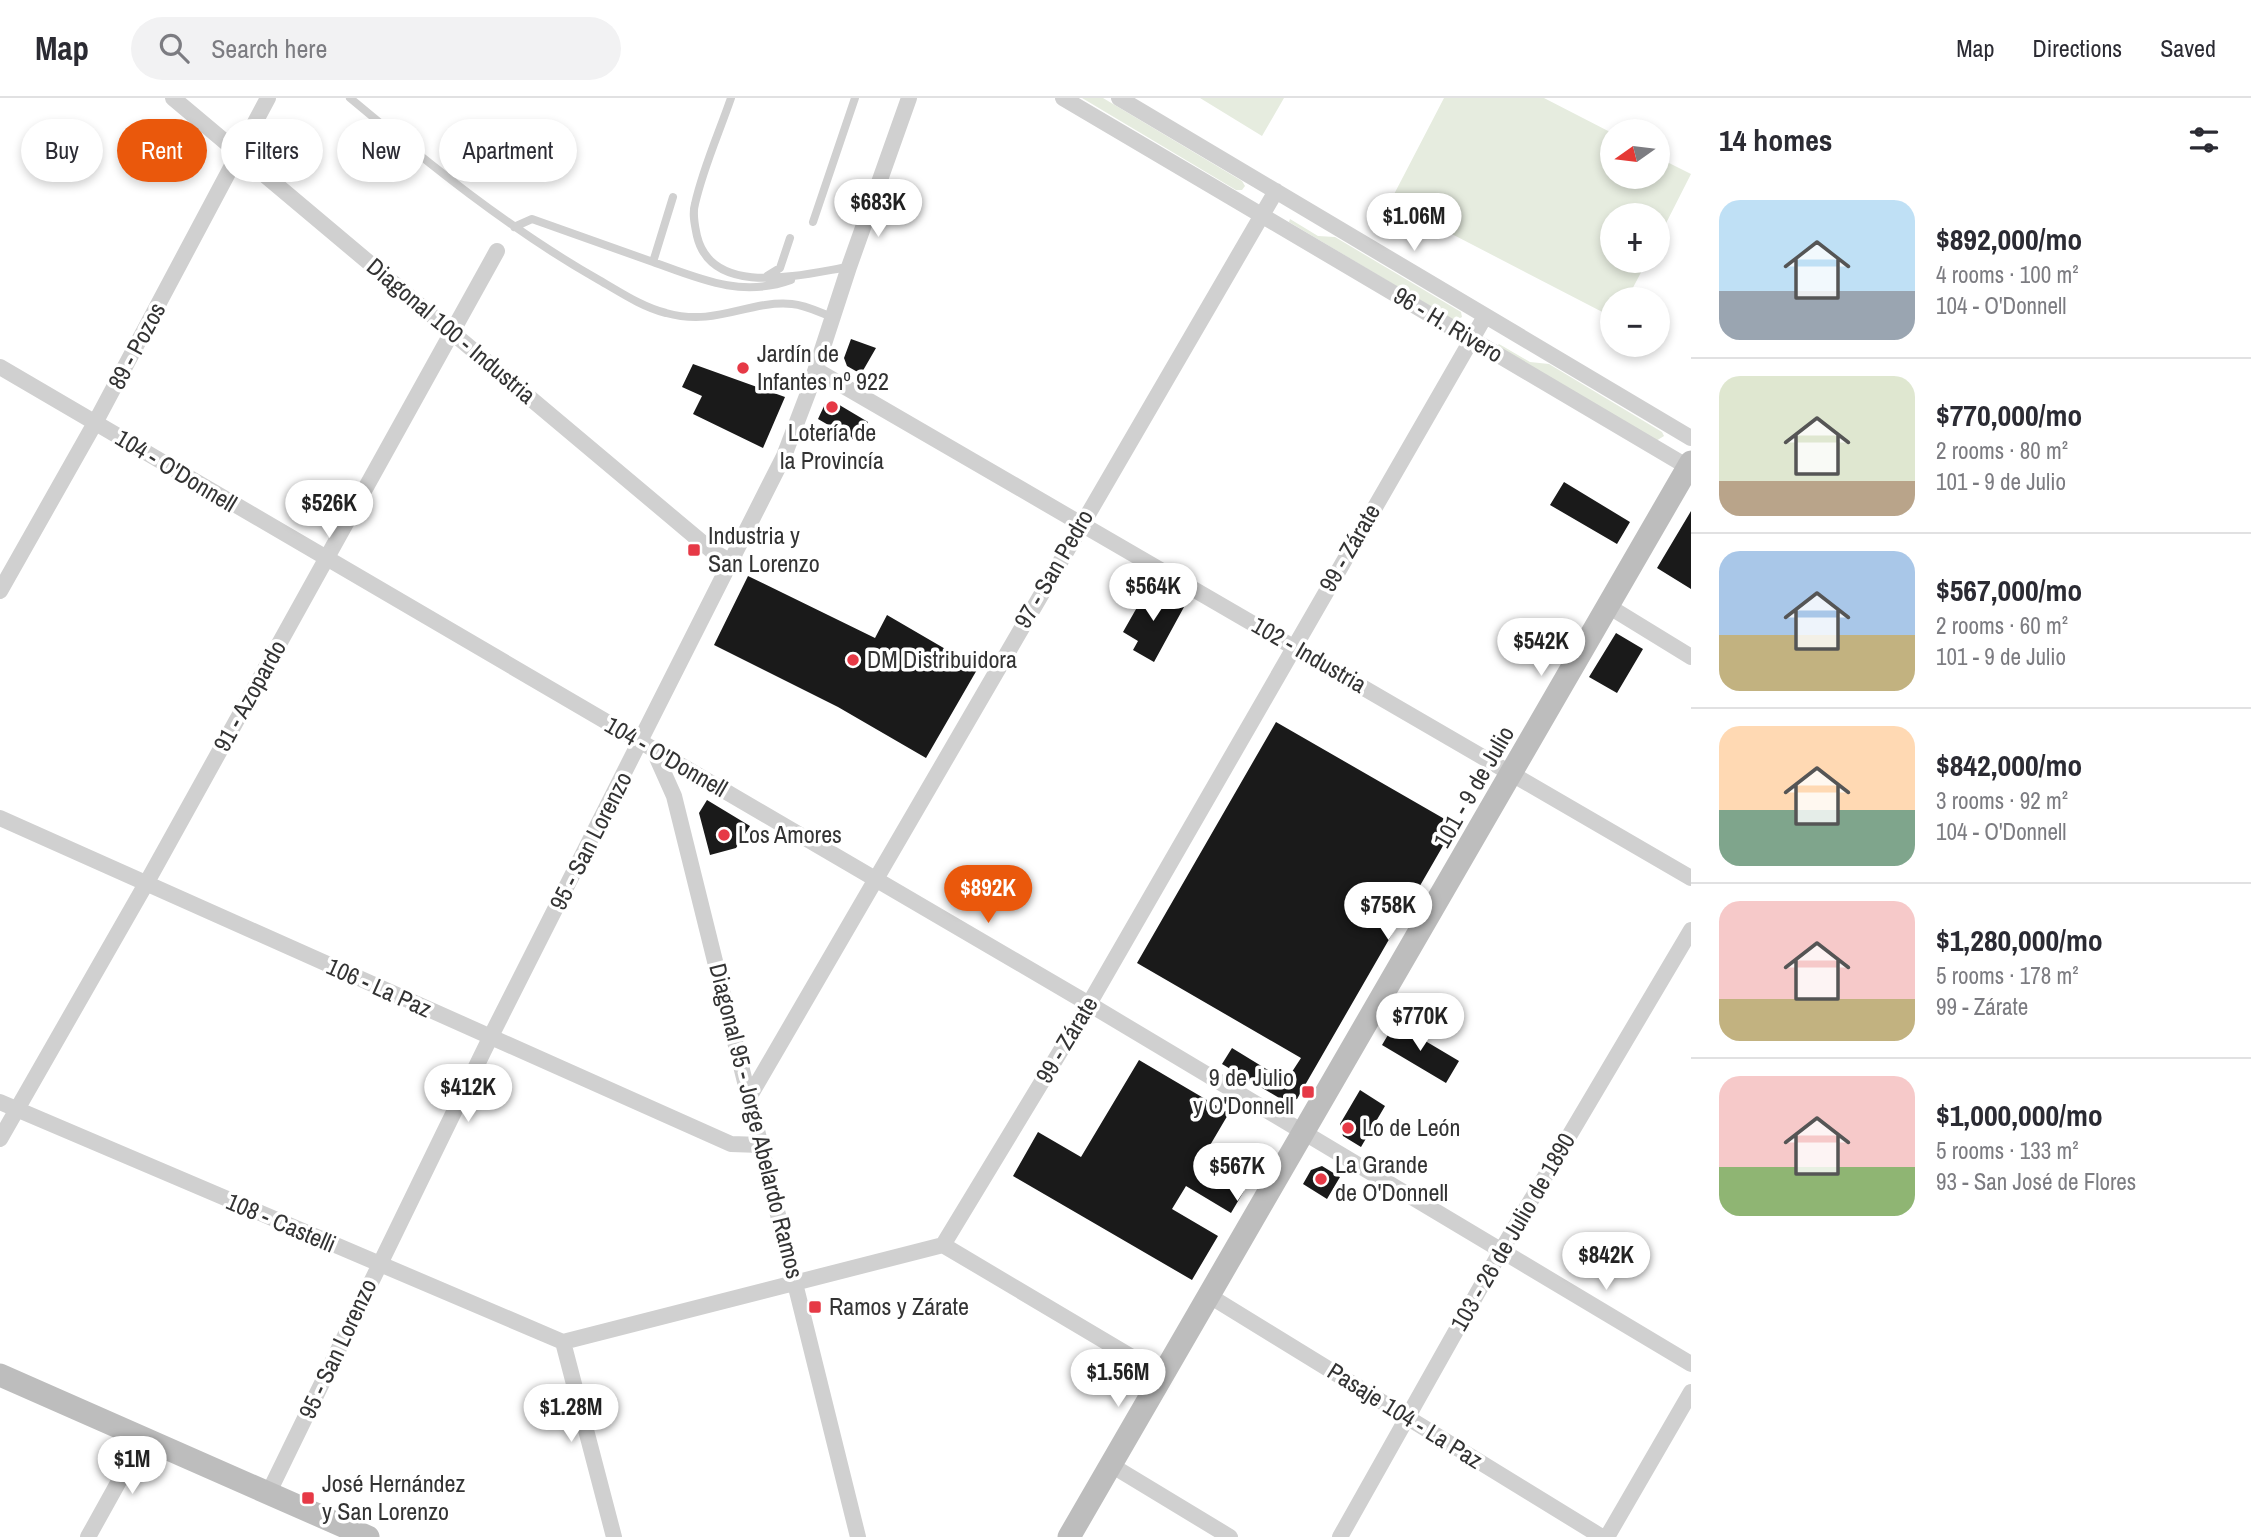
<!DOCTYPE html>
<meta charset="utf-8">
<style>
:root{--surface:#fff;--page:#f2f2f3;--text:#2b2b33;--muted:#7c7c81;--line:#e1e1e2;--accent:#ea580c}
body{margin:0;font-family:"Archivo Narrow",sans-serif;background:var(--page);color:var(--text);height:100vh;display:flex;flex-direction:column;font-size:26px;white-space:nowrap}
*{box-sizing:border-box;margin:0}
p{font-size:23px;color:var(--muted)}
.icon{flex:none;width:38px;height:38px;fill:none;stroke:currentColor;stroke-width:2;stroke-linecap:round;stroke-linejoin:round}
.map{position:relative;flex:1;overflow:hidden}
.sheet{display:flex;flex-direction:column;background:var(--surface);width:560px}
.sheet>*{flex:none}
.hud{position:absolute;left:21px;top:21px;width:665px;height:63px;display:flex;gap:14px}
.needle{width:46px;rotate:256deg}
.buttons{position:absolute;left:1600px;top:21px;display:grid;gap:14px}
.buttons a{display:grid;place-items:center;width:70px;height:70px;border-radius:50%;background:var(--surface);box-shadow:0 4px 10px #0003;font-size:35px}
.price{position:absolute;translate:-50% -60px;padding:0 16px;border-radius:24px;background:#fff;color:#222;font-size:23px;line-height:46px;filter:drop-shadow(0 2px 4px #0008)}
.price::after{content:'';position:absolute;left:50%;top:42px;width:21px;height:16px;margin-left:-10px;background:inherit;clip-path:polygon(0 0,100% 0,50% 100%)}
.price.current{background:var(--accent);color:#fff}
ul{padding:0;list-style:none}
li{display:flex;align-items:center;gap:21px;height:175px;padding:0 28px}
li+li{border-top:2px solid var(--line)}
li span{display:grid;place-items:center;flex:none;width:196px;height:140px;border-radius:21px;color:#555}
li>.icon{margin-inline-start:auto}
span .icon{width:84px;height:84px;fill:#fffc;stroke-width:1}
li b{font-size:30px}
h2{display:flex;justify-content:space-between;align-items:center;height:84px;padding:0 28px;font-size:30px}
.pill{padding:0 24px;border-radius:32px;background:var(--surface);box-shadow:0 4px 10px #0003;font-size:24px;line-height:63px}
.pill.current{background:var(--accent);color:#fff}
header{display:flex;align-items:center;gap:42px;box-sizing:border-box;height:98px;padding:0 35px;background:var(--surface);border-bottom:2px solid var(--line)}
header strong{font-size:33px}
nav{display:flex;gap:38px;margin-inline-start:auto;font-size:24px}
.search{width:490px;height:63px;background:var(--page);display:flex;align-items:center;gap:18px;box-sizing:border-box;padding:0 24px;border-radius:38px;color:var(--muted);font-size:26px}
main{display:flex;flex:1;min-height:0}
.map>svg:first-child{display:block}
</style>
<header>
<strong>Map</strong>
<div class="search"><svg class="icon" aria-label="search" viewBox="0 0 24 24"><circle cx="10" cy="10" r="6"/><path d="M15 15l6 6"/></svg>Search here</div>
<nav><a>Map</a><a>Directions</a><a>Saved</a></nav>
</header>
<main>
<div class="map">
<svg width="1691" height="1439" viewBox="0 0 1691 1439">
<rect width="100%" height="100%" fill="#fff"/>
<!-- green -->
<path fill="#e6ecdf" d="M1082,0H1103L1242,83L1245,88L1242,92H1236Z
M1200,0H1284L1262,38Z
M1444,0H1544L1612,35V79H1657V59L1691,76L1657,143V117H1612V163H1647L1627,201H1612V219L1390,104Z
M1290,121L1318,138L1335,139L1461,214L1462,219L1455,223L1289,124Z
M1499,246L1530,264L1549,266L1662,334L1664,338L1656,343L1497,248Z"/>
<!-- building -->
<path fill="#1a1a1a" d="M851,241L876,250L861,276L847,268L844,260Z
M693,266L785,299L763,350L693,316L702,298L682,289Z
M831,302L868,324L856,343L818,321L825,306Z
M1564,384L1630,424L1617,446L1550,407Z
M1691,413V491L1657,470Z
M748,478L875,540L887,517L978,570L926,660L838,609L714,547Z
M1148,490L1184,509L1154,564L1133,552L1138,543L1123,534Z
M1616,535L1643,551L1617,595L1589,579Z
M1276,624L1455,727L1297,1001L1286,1004L1222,966L1232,950L1286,983L1301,960L1137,865Z
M707,702L750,728L736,750L710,757L699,715Z
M1395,925L1459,963L1446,985L1382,947Z
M1139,962L1229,1015L1199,1066L1244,1093L1231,1115L1186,1088L1172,1111L1218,1138L1192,1182L1013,1078L1038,1034L1081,1059Z
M1360,992L1385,1008L1361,1049L1343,1038L1340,1026Z
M1322,1068L1340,1079L1327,1101L1303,1086L1311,1072Z"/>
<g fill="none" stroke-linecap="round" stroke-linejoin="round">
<!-- lane -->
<path stroke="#d0d0d0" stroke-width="8" d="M350,0C429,66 509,131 599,182C620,194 642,209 666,215C717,229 748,202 792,206C805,207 819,214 832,219
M731,0C719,35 703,70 695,106C692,116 695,128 697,138C712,201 804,176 848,169
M673,99L653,164C700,181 741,200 791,182
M813,124L855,0
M514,129L532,121L653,164
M767,178L780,170L790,140"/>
<!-- street -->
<path stroke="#d0d0d0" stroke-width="16" d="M173,0L711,452L731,464
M1063,0L1688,369
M1119,0L1691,340
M0,269L1089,906L1691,1266
M816,272L1691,780
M0,493L95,325L268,0
M1608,508L1691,559
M653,651L674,698L858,1439
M0,720L731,1046L761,1047
M751,996L1276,93
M0,1004L563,1244
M0,1041L147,784L497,153
M943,1147L1162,1277
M1208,1197L1602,1439
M563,1244L943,1147L1089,906L1484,220
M563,1244L614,1439
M1111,1367L1230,1439
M269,1394L490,940L784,358L808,295L849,169L909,0
M88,1439L143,1340
M1340,1439L1501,1153L1691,832
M1607,1439L1691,1294"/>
<!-- secondary -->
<path stroke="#bdbdbd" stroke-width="23" d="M0,1277L368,1439
M1069,1439L1691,364"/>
</g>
<!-- markers -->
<g fill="#e63946" stroke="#fff" stroke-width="2.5">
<circle cx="743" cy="270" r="7"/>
<circle cx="832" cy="309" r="7"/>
<rect x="687" y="445" width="14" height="14" rx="3.5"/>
<circle cx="853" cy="562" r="7"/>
<circle cx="724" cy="737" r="7"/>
<rect x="1301" y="987" width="14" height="14" rx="3.5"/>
<circle cx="1348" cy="1030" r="7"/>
<circle cx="1321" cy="1081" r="7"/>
<rect x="808" y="1202" width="14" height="14" rx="3.5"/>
<rect x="301" y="1393" width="14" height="14" rx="3.5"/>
</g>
<g text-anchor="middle" stroke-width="7" stroke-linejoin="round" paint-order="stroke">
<!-- street labels -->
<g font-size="24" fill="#333" stroke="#fff">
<text transform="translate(1448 227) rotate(31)" y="8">96 - H. Rivero</text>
<text transform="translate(451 233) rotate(40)" y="8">Diagonal 100 - Industria</text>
<text transform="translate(137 248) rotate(-62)" y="8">89 - Pozos</text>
<text transform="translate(176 373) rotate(31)" y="8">104 - O'Donnell</text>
<text transform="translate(1350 450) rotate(-60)" y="8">99 - Zárate</text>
<text transform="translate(1054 471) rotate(-60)" y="8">97 - San Pedro</text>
<text transform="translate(1309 557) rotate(30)" y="8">102 - Industria</text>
<text transform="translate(250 598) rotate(-61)" y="8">91 - Azopardo</text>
<text transform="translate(666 659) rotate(30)" y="8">104 - O'Donnell</text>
<text transform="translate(1474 689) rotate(-60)" y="8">101 - 9 de Julio</text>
<text transform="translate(591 743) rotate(-63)" y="8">95 - San Lorenzo</text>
<text transform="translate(379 890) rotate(24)" y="8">106 - La Paz</text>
<text transform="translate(1067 942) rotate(-59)" y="8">99 - Zárate</text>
<text transform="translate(756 1023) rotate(76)" y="8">Diagonal 95 - Jorge Abelardo Ramos</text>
<text transform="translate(281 1125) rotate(23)" y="8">108 - Castelli</text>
<text transform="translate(1513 1134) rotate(-60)" y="8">103 - 26 de Julio de 1890</text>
<text transform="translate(338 1251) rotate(-65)" y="8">95 - San Lorenzo</text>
<text transform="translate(1405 1318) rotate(32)" y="8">Pasaje 104 - La Paz</text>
</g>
<!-- poi labels -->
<g font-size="24" fill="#333" stroke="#fff" text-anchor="start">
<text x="757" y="264">Jardín de<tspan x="757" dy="28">Infantes nº 922</tspan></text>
<text x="832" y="343" text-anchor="middle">Lotería de<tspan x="832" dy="28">la Provincía</tspan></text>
<text x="708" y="446">Industria y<tspan x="708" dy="28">San Lorenzo</tspan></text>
<text x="867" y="570">DM Distribuidora</text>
<text x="738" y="745">Los Amores</text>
<text x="1294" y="988" text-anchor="end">9 de Julio<tspan x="1294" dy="28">y O'Donnell</tspan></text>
<text x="1362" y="1038">Lo de León</text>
<text x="1335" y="1075">La Grande<tspan x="1335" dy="28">de O'Donnell</tspan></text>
<text x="829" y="1217">Ramos y Zárate</text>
<text x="322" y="1394">José Hernández<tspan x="322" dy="28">y San Lorenzo</tspan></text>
</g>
</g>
</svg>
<div class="buttons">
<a><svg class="needle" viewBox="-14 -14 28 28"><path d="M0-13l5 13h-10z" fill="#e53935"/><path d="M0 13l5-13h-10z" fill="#7c7c81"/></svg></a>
<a>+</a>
<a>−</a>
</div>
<b class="price" style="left:878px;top:141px">$683K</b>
<b class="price" style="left:1414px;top:155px">$1.06M</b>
<b class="price" style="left:329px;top:442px">$526K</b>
<b class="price" style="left:1153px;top:525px">$564K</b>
<b class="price" style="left:1541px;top:580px">$542K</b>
<b class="price current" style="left:988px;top:827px">$892K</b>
<b class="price" style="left:1388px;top:844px">$758K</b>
<b class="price" style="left:1420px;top:955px">$770K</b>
<b class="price" style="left:468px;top:1026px">$412K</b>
<b class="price" style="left:1237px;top:1105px">$567K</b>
<b class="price" style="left:1606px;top:1194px">$842K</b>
<b class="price" style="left:1118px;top:1311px">$1.56M</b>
<b class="price" style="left:571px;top:1346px">$1.28M</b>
<b class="price" style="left:132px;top:1398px">$1M</b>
<div class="hud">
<a class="pill">Buy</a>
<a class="pill current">Rent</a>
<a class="pill">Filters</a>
<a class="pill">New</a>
<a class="pill">Apartment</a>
</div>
</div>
<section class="sheet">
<h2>14 homes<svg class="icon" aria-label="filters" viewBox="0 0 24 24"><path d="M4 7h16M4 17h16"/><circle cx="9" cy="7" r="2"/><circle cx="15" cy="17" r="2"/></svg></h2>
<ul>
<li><span style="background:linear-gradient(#bfe0f5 65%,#9aa5b1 0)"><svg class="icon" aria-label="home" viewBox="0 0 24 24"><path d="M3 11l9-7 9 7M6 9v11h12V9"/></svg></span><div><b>$892,000/mo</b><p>4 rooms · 100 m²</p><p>104 - O'Donnell</p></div></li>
<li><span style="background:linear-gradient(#dfe7d0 75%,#b9a48a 0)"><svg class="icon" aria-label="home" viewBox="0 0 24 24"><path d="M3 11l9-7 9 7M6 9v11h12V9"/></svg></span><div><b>$770,000/mo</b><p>2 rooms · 80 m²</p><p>101 - 9 de Julio</p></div></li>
<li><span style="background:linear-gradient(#a9c7e8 60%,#c2b280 0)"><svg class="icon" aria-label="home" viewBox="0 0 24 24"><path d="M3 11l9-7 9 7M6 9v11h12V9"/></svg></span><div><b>$567,000/mo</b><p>2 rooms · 60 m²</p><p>101 - 9 de Julio</p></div></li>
<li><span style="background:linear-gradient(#ffd9b3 60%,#7fa58c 0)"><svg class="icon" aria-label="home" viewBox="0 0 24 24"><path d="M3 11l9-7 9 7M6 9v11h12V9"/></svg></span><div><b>$842,000/mo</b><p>3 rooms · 92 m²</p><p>104 - O'Donnell</p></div></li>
<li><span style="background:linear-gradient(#f6c9c9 70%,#c2b280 0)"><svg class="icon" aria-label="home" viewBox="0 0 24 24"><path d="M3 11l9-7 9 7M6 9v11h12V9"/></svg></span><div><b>$1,280,000/mo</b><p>5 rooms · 178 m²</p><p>99 - Zárate</p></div></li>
<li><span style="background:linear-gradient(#f6c9c9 65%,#8fb573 0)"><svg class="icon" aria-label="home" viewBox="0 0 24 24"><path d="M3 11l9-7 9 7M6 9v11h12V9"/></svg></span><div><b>$1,000,000/mo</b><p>5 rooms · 133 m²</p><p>93 - San José de Flores</p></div></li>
</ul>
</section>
</main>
